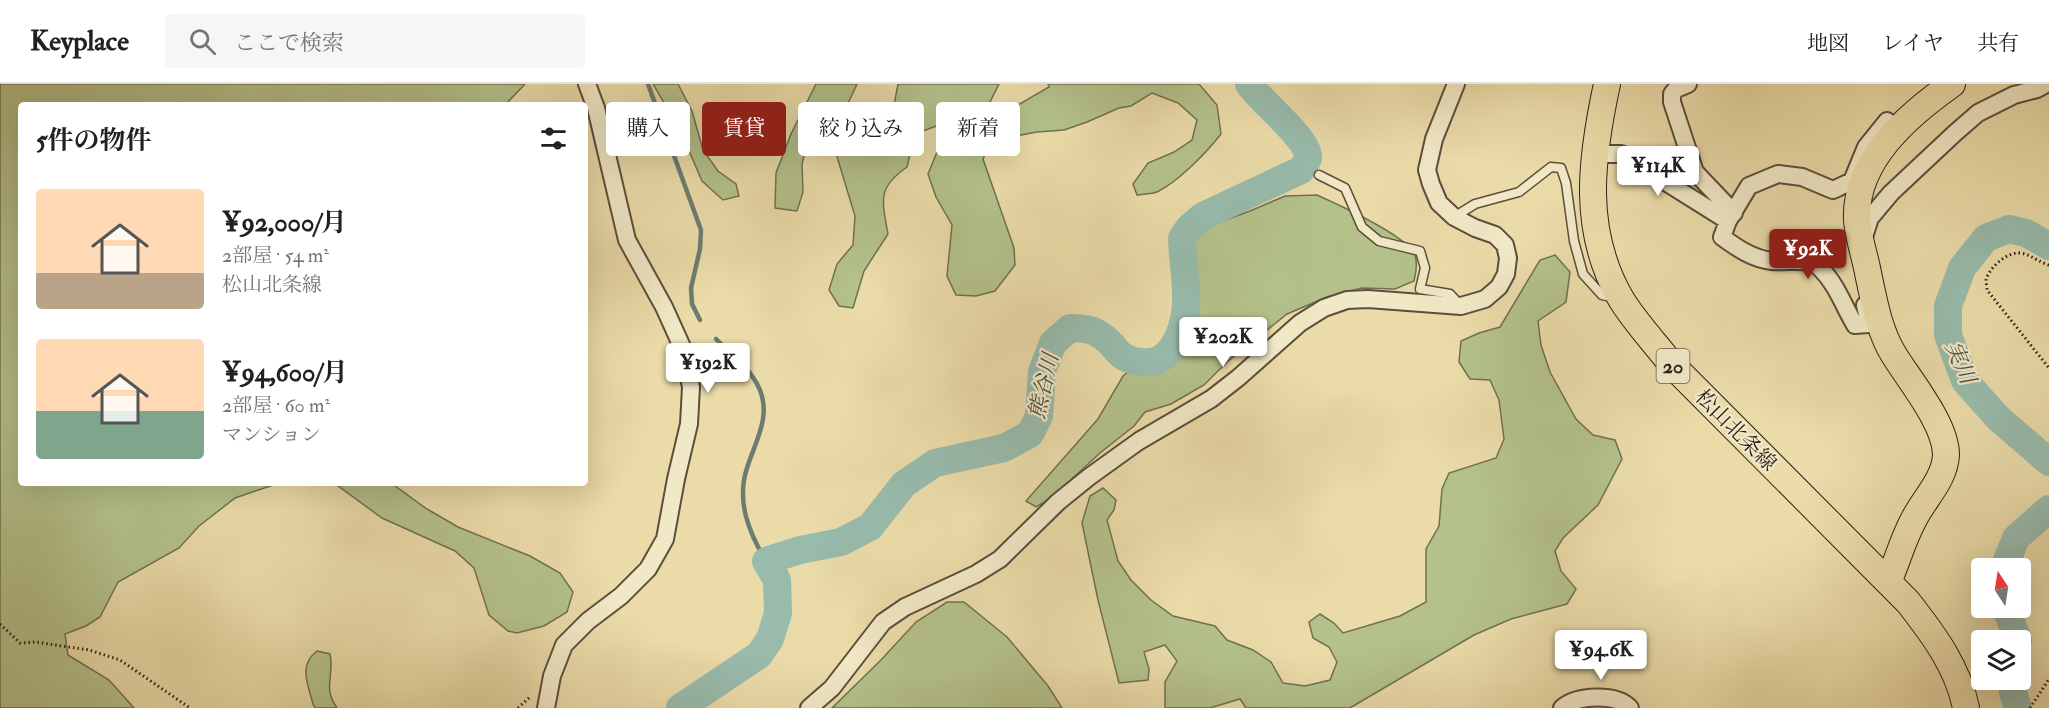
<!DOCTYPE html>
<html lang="ja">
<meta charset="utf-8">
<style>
:root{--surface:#fff;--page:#f6f6f6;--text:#202124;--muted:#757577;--line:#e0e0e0;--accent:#8f2418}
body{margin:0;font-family:"IM FELL Double Pica","Noto Serif JP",serif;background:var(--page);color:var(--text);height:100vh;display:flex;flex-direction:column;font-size:22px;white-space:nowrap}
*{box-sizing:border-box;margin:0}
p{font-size:20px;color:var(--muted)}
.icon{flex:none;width:33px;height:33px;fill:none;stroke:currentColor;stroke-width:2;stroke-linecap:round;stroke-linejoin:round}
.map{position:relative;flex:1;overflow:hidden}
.panel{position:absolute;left:18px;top:18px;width:570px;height:384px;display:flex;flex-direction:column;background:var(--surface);border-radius:6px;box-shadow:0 6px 24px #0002}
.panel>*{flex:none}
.hud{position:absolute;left:606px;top:18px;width:570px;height:54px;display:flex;gap:12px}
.needle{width:39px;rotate:348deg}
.fabs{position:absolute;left:1971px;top:474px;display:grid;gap:12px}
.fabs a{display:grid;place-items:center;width:60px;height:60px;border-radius:6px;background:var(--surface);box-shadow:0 6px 24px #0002;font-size:30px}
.price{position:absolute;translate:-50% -51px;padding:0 14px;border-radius:6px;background:#fff;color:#222;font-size:20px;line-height:39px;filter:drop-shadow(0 2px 3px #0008)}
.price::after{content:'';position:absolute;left:50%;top:36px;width:18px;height:14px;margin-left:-9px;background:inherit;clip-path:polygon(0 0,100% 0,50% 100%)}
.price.current{background:var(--accent);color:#fff}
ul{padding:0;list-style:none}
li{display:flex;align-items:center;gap:18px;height:150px;padding:0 18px}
li span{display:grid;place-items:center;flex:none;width:168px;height:120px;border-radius:6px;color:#555}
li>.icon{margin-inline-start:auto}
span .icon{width:72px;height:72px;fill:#fffc;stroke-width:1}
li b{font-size:26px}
h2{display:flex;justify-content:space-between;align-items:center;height:72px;padding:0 18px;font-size:26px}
.tag{padding:0 21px;border-radius:6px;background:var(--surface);box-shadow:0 6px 24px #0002;font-size:21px;line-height:54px}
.tag.current{background:var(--accent);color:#fff}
header{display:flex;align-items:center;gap:36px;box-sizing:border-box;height:84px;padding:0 30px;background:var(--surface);border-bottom:2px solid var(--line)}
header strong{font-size:28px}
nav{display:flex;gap:33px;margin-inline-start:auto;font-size:21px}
.search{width:420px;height:54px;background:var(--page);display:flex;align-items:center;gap:15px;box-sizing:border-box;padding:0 21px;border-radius:6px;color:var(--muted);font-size:22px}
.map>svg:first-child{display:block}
</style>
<header>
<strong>Keyplace</strong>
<div class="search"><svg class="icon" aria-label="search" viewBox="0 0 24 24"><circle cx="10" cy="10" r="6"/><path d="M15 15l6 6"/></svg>ここで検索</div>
<nav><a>地図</a><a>レイヤ</a><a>共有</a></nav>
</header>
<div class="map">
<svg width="2049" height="624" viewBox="0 0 2049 624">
<rect width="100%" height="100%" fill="#eadba8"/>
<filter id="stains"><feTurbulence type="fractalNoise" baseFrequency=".00333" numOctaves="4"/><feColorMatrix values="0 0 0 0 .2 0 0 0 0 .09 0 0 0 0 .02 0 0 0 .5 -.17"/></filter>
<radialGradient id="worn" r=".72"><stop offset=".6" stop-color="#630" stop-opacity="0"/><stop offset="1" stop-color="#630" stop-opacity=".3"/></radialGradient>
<!-- green -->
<path fill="#b4c18a" stroke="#707052" stroke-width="1.5" d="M0,0H525L505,21H21V399H275L273,401L235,414L199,442L179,464L118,498L100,533L86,542L65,550L68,571L109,596L134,624H0Z
M653,0H678L692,27L703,66L718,87L736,100L739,112L723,116L702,97L680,46Z
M816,0H857L839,39L842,50L867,46L894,21L898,0H999L990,18L976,27L915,50L907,83C877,104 882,116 888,150L864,187L853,224L839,222L829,206L837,180L853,161L855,132L835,66L820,55L807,60L802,80L803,108L797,127L775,124L776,89L791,50Z
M1048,0H1199L1217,21L1221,50C1207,68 1178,98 1157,108C1151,110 1143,110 1137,111L1133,100L1148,79L1174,68L1192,56L1197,36L1178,19L1152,9L1131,22L1119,24L1087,38L1064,46L1037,48L1005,54L990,61L983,75L1014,164L1015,181L995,207L976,212L956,211L947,192L952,141L936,113L928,90L937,68L1049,3Z
M1317,111C1339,121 1402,149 1414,169C1418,177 1416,189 1414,197L1395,205L1362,204L1327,213L1287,230L1227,278L1204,301L1171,320L1145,328L1134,342L1100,369L1050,415L1036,423L1026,417L1098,335L1123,292L1153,268L1170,249L1184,209L1189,162L1206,143L1250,127L1285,112Z
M1555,171L1570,188L1566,218L1538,237L1541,261L1550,288L1576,335L1593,351L1615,356L1622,375L1598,421L1563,454L1555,467L1561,487L1576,505L1567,520L1511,535L1474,551L1350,624H1246L1240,615L1210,624H1165V598L1177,577L1165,561L1144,568L1149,585L1148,596L1119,599L1098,516L1082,439L1090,412L1103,404L1116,416L1114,426L1107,436L1118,477L1131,496L1151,516L1173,532L1215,542L1227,556L1253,566L1271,578L1283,599L1305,602L1330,596L1337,578L1329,563L1313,554L1309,538L1320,530L1334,539L1343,549L1400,532L1426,518V465L1439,442L1442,405L1449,389L1496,374L1504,355L1499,316L1490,296L1470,295L1459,278L1461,257L1479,249L1500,243L1540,176Z
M334,399H391L427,425L458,443L530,472L560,489L573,508L567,528L544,542L517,549L508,547L489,531L474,484L455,467L382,434Z
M947,518H964L1007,553L1048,602L1062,624H832L881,576L916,538Z
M317,567L330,570C335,591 322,603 337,624H315L313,620C308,601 298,581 317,567Z"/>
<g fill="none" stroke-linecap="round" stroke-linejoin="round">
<!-- stream -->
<path stroke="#6d7c71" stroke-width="4.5" d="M648,0L701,146L700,165L691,204L692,220L700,236
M716,255C731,270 750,284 759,304C772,332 755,358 747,384C736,417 749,449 766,477"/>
<!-- river -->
<path stroke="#98bbac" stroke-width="28" d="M2049,162L2026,149L2009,145L1986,154L1962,184L1948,222V251L1965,297L1998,334L2049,378
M2004,484L2016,454L2049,425
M2006,524L2018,556
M2015,596L2013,608L2018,624
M680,624L759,571L770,555L778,529L777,496L766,477L800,466L841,458L870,443L904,400L935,379L1004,364L1030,350L1039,332L1042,287L1053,259L1070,244C1088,244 1098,246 1111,260C1115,264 1119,270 1124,273C1133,278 1141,279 1151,278C1161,277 1167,271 1173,263C1195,228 1183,192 1182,154L1189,144L1203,132L1301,86C1303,83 1307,78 1308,74C1311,57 1259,16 1249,0"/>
<!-- lane casing -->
<g stroke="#5c4d3d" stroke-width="11">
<path id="lane" d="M1319,91L1345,104L1362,143L1379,157L1420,167L1425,184L1420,205L1450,210L1459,220
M1454,133L1475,120L1519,108L1551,83L1561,84L1566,99L1574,157L1583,190L1602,211L1615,214"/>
</g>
<!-- street casing -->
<g stroke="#5c4d3d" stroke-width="20">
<path id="street" d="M1688,0L1676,5L1672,10V18L1695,88L1734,129
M1594,70H1621L1728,137
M1863,156L1870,134L1891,109L1955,49L1978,29L2014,11L2037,5L2046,0
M1865,221L1869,240L1855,241C1844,223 1837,201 1821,185C1809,172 1788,179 1772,177C1753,175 1737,164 1722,153L1728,137L1749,102L1778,90L1802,93L1833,106L1852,97L1866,63L1887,37
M546,624L552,592L564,561L588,537L621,512L648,485L665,455L676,395L689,340L691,303L683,265L664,223L627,156L596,24L587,0
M809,624L832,604L883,538L905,523L976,490L1000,475L1058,418L1089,393L1139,357L1211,315L1238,294L1300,239L1324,224L1347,216L1368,215L1461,222L1485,215L1499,203L1506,190L1508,174L1505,161L1495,151L1475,144L1454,133L1439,119L1431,100L1427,86L1434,55L1456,0
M1562,624C1577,611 1616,609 1630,624"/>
</g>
<!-- primary casing -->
<g stroke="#2c1e19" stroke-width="28">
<path id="primary" d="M1607,0C1591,74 1581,146 1621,215C1635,238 1655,259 1672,281L1908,518C1933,550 1958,583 1966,624
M1888,498C1897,478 1903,455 1914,435C1924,415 1945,395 1946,371C1946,340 1910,297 1894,271C1879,247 1874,217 1868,189C1865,172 1858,153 1857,136C1854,77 1908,31 1952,0"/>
</g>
<!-- path -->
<path stroke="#2c1e19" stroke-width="3" stroke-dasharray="1.5 3" stroke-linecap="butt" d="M2049,181C2038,178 2029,169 2018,169C2006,169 1989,184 1986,196C1986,199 1987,203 1987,206L2049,284
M0,540L20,559L35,558L89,566L120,576L190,624
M518,624L531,612
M2030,624L2049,595"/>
<!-- lane -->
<use href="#lane" stroke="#f1e8c6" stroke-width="8"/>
<!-- street -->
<use href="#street" stroke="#f1e8c6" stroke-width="16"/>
<!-- primary -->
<use href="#primary" stroke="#eadba8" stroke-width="26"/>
</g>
<g text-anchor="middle" stroke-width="4.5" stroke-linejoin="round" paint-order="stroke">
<!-- shield labels -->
<rect fill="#f1e8c6" stroke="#675b4d" stroke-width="1.5" x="1656.5" y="265" width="33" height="34" rx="4.5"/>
<g font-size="20" font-weight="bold" fill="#2c1e19">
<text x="1673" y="289">20</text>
</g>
<!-- street labels -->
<g font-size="21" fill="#2c1e19" stroke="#f1e8c6">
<text transform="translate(1736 346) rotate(45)" y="7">松山北条線</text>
</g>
<!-- water labels -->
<g font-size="22" font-style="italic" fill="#4c4d45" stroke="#f1e8c6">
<text transform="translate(1961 278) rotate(66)" y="8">実川</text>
<text transform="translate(1043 302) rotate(-77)" y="8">熊谷川</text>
</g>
</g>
<rect width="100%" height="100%" filter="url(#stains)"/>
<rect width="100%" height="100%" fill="url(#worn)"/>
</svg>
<div class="fabs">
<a><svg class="needle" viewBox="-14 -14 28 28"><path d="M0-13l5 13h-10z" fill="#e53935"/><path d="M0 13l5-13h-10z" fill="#757577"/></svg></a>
<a><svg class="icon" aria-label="layers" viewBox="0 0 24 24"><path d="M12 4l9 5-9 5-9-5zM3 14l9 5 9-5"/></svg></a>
</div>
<b class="price" style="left:1658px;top:113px">¥114K</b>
<b class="price current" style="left:1808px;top:196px">¥92K</b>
<b class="price" style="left:1223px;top:284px">¥202K</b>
<b class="price" style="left:708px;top:310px">¥192K</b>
<b class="price" style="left:1601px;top:597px">¥94.6K</b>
<div class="hud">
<a class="tag">購入</a>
<a class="tag current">賃貸</a>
<a class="tag">絞り込み</a>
<a class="tag">新着</a>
</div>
<section class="panel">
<h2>5件の物件<svg class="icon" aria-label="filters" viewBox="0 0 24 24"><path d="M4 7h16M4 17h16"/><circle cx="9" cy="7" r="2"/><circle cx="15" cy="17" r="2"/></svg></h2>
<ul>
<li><span style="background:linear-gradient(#ffd9b3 70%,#b9a48a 0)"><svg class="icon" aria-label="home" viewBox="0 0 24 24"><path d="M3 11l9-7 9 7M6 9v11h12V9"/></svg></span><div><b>¥92,000/月</b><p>2部屋 · 54 m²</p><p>松山北条線</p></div></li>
<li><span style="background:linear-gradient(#ffd9b3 60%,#7fa58c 0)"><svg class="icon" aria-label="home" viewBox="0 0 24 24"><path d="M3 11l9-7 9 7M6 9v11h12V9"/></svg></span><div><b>¥94,600/月</b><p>2部屋 · 60 m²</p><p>マンション</p></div></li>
</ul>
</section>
</div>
